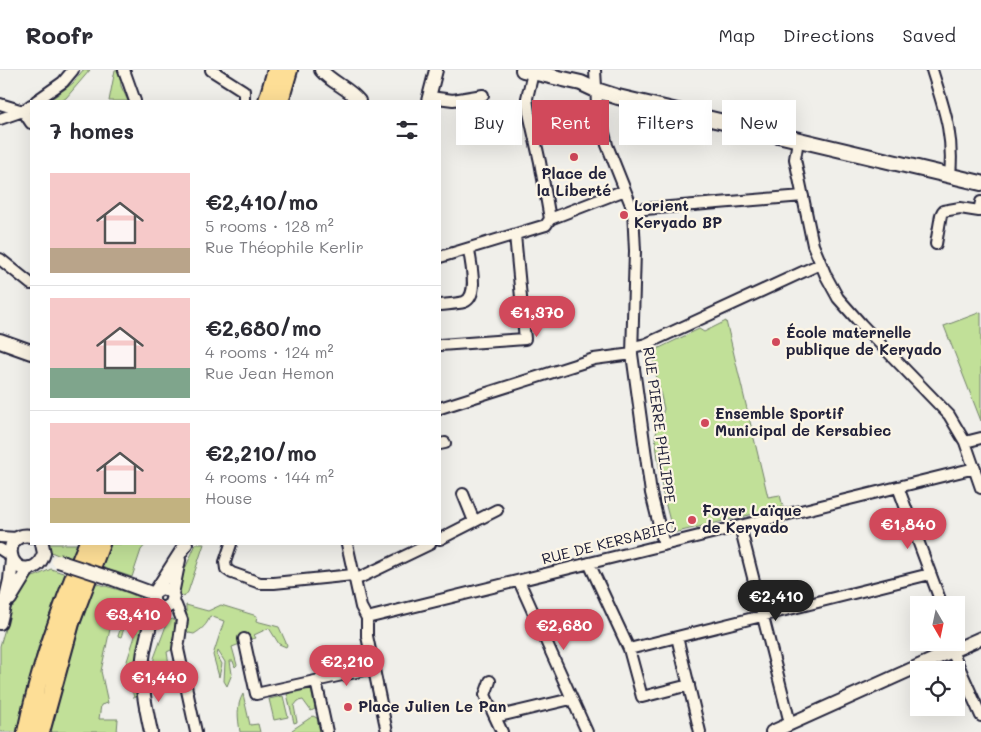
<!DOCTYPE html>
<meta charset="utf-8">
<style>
:root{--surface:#fff;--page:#f2f2f3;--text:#2b2b33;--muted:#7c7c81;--line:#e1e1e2;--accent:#d1495b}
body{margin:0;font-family:Mali,sans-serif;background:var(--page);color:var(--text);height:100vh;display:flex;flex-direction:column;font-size:19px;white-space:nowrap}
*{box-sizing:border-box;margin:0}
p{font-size:16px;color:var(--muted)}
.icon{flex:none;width:28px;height:28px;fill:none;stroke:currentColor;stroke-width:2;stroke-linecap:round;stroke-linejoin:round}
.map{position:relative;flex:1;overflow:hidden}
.side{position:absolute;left:30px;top:30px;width:411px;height:445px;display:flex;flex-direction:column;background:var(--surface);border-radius:0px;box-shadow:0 5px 20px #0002}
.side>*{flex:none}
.hud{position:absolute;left:456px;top:30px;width:449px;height:45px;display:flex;gap:10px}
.needle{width:32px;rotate:171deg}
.controls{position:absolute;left:910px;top:526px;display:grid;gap:10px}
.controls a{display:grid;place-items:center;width:55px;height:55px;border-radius:0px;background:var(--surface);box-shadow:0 5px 20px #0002;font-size:25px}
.price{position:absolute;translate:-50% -42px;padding:0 11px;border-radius:18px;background:var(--accent);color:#fff;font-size:16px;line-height:32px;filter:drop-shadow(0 1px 2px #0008)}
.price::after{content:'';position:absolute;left:50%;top:30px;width:15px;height:11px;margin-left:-8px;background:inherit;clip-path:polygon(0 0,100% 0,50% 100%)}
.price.active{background:#222;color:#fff}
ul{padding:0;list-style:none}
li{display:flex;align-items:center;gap:15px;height:125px;padding:0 20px}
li+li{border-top:1px solid var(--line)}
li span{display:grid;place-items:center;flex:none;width:140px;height:100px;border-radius:0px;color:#555}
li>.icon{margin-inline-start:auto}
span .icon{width:60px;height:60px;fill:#fffc;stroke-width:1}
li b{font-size:21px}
h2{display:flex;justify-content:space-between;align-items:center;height:60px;padding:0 20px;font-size:21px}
.pill{padding:0 18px;border-radius:0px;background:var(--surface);box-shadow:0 5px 20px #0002;font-size:18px;line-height:45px}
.pill.active{background:var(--accent);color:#fff}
header{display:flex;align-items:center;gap:30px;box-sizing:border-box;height:70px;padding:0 25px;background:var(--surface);border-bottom:1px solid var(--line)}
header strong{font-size:24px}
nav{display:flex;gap:28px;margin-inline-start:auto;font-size:18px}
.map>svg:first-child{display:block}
</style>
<header>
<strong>Roofr</strong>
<nav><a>Map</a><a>Directions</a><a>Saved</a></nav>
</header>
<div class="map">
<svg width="981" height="662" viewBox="0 0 981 662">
<rect width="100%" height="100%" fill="#f0efea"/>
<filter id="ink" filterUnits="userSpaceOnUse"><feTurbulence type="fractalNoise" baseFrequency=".02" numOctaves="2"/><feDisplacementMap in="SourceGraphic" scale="10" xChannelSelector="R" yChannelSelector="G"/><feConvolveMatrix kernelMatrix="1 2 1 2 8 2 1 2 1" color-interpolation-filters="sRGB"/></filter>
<g filter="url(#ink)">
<!-- green -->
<path fill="#c1e098" stroke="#72816a" d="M83,0H90L66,28L61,31H49L73,13Z
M115,0H119L121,16L128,31H109Z
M536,33L562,37L564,49L540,54Z
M981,242V351L944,256Z
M726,251L768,427L780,425L783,437L673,463L663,424L655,367L664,339L651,282L699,259L704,262Z
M48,474H78L72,491L51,482Z
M111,474H146L141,480L132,507L101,497Z
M196,474H204L188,522L184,527L180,524V510Z
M51,499L66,504L39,574L17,662H0V576L10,541L24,509L36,506Z
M95,513C107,517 137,523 144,532C147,536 147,539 147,544L134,598L136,627L134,628L126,594L137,560L125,556L121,567L118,566L127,539L115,536L101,601L108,633L101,635L99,649H118L117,662H49L79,559Z
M186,535L208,541L221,535L257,546L256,551L279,557L287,575L286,577L279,574L269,558L254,565L256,568L247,570L246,566L239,567L240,574L232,577L237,595L235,597L233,591H230L232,604L227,616L224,611L225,592L218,581L217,585L222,594L219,607L213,585L224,551L210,546C207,555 202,559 194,564L189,563L186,559Z
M173,549L175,552L173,579L167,582L172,613H162L152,611L154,588L167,553L169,550Z
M311,619L315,639L311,641L303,630L298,631L294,636L297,652L294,653L287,624Z
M243,624L250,655L258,654L260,662H240C238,648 236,636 243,624Z
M283,626L288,647L274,650L269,629Z
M313,646L317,648L320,662H293L292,660Z"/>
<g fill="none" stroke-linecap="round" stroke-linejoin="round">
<!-- minor casing -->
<g stroke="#22223b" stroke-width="14">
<path id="minor" d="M124,0L135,31
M211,0L244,21V31
M595,0L597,34L607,75L633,140L635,181L632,284L651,423L664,475
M932,0C944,39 954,64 950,105
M532,7L527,28L529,43L540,92L550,149
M430,27L453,30L483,25
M36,31L63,12L73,0
M0,34L23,41
M31,35L23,41L31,53
M0,49L23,41
M798,70L795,89L813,175L826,206L838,228L861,254L949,345L965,372L981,418
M633,140L803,126
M550,149L625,120
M936,174L941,145L943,141L960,138L979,141L981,132
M440,187L546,155L550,149
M0,189L31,214
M440,235C447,234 457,234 464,232C480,226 470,192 469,179
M440,275L525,269L515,165
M633,277L646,274L820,194
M440,338L594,289L632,284
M965,372L981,368
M440,374L445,373
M898,417L942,535
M463,424L474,451
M740,456L790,653
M0,467L17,468
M440,469L497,440
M231,474L225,492L226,499L232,503L260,513H274L353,505
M347,474L361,537L367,548V566L387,662
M0,479L11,486
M589,493L629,579
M355,510L430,474
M519,511L587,662
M172,533L176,535L182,550L178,579L196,662
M367,548L975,398
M677,567L930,504
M244,569L256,624L374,598
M952,581L981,646
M316,611L327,662
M490,611L485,625L495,647
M689,615L642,627L629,579L677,567L700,662
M502,662L495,647L571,629"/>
</g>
<!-- tertiary casing -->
<g stroke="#22223b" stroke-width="16">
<path id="tertiary" d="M321,0C332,13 349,18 359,31
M428,31L436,0
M31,466C2,461 6,504 31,498C39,496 42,490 44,483L42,474
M113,509L154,524
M156,521L162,518L170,521L173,527L170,535L163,539C155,537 151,532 154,524L186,474
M172,524L179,490
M10,529L29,498
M0,553L10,510L12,489
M151,662C146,639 140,612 143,588C145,570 152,552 154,534
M772,662L981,568"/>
</g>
<!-- secondary casing -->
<g stroke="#22223b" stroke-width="18">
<path id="secondary" d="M523,0L581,13L596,20L618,27L981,113
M0,271L31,282"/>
</g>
<!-- trunk casing -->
<g stroke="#22223b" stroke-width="20">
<path id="trunk" d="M267,31L276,0
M280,31L289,0
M26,662C39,598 62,534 87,474
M41,662L71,553L101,474"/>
</g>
<!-- minor -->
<use href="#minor" stroke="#fcf5e5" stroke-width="10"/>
<!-- tertiary -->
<use href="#tertiary" stroke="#fcf5e5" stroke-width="12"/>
<!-- secondary -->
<use href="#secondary" stroke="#fcf5e5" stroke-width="14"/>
<!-- trunk -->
<use href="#trunk" stroke="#fdde96" stroke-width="16"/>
<!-- tertiary-bridge casing -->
<g stroke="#22223b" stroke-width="16" stroke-linecap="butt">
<path id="tertiary-bridge" d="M58,491L113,509"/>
</g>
<!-- tertiary-bridge -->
<use href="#tertiary-bridge" stroke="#fcf5e5" stroke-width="12"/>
</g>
</g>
<!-- markers -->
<g fill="#d1495b" stroke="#fcf5e5" stroke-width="2">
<circle cx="574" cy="87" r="5"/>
<circle cx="624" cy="145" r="5"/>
<circle cx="776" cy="272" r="5"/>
<circle cx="705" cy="353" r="5"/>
<circle cx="692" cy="450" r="5"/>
<circle cx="348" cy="637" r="5"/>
</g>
<g text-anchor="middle" stroke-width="4.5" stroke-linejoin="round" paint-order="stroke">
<!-- poi labels -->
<g font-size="15" font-weight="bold" fill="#22223b" stroke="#fcf5e5" text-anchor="start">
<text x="574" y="109" text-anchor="middle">Place de<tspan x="574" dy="17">la Liberté</tspan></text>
<text x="634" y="141">Lorient<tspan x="634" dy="17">Keryado BP</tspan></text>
<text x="786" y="268">École maternelle<tspan x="786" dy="17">publique de Keryado</tspan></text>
<text x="715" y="349">Ensemble Sportif<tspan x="715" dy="17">Municipal de Kersabiec</tspan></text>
<text x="702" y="446">Foyer Laïque<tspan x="702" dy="17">de Keryado</tspan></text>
<text x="358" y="642">Place Julien Le Pan</text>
</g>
<!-- street labels -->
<g font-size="15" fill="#22223b" stroke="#fcf5e5">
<text transform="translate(659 355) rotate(82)" y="5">RUE PIERRE PHILIPPE</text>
<text transform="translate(609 473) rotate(-14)" y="5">RUE DE KERSABIEC</text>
</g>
</g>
</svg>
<div class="controls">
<a><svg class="needle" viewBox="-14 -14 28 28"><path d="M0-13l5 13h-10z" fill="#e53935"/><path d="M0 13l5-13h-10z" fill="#7c7c81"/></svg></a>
<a><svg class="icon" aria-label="locate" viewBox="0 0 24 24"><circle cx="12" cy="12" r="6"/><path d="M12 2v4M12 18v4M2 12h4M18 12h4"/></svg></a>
</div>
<b class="price" style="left:537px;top:268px">€1,370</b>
<b class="price" style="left:908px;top:480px">€1,840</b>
<b class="price active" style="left:776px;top:552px">€2,410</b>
<b class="price" style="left:133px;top:570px">€3,410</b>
<b class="price" style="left:564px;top:581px">€2,680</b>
<b class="price" style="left:347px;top:617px">€2,210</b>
<b class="price" style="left:159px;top:633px">€1,440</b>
<div class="hud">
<a class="pill">Buy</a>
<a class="pill active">Rent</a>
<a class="pill">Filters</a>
<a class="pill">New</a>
</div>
<section class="side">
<h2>7 homes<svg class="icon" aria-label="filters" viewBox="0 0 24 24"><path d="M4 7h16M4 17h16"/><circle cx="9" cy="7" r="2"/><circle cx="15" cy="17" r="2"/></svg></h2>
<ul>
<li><span style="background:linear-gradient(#f6c9c9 75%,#b9a48a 0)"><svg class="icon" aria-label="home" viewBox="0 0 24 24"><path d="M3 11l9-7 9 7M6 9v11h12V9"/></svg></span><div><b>€2,410/mo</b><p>5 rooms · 128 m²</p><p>Rue Théophile Kerlir</p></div></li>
<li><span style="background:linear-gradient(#f6c9c9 70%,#7fa58c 0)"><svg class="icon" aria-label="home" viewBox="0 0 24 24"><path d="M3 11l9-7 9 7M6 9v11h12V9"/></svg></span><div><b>€2,680/mo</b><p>4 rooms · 124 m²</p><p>Rue Jean Hemon</p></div></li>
<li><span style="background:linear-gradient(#f6c9c9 75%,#c2b280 0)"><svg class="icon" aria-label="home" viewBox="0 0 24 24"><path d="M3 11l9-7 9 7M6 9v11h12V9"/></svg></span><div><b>€2,210/mo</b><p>4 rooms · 144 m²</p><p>House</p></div></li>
</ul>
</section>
</div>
